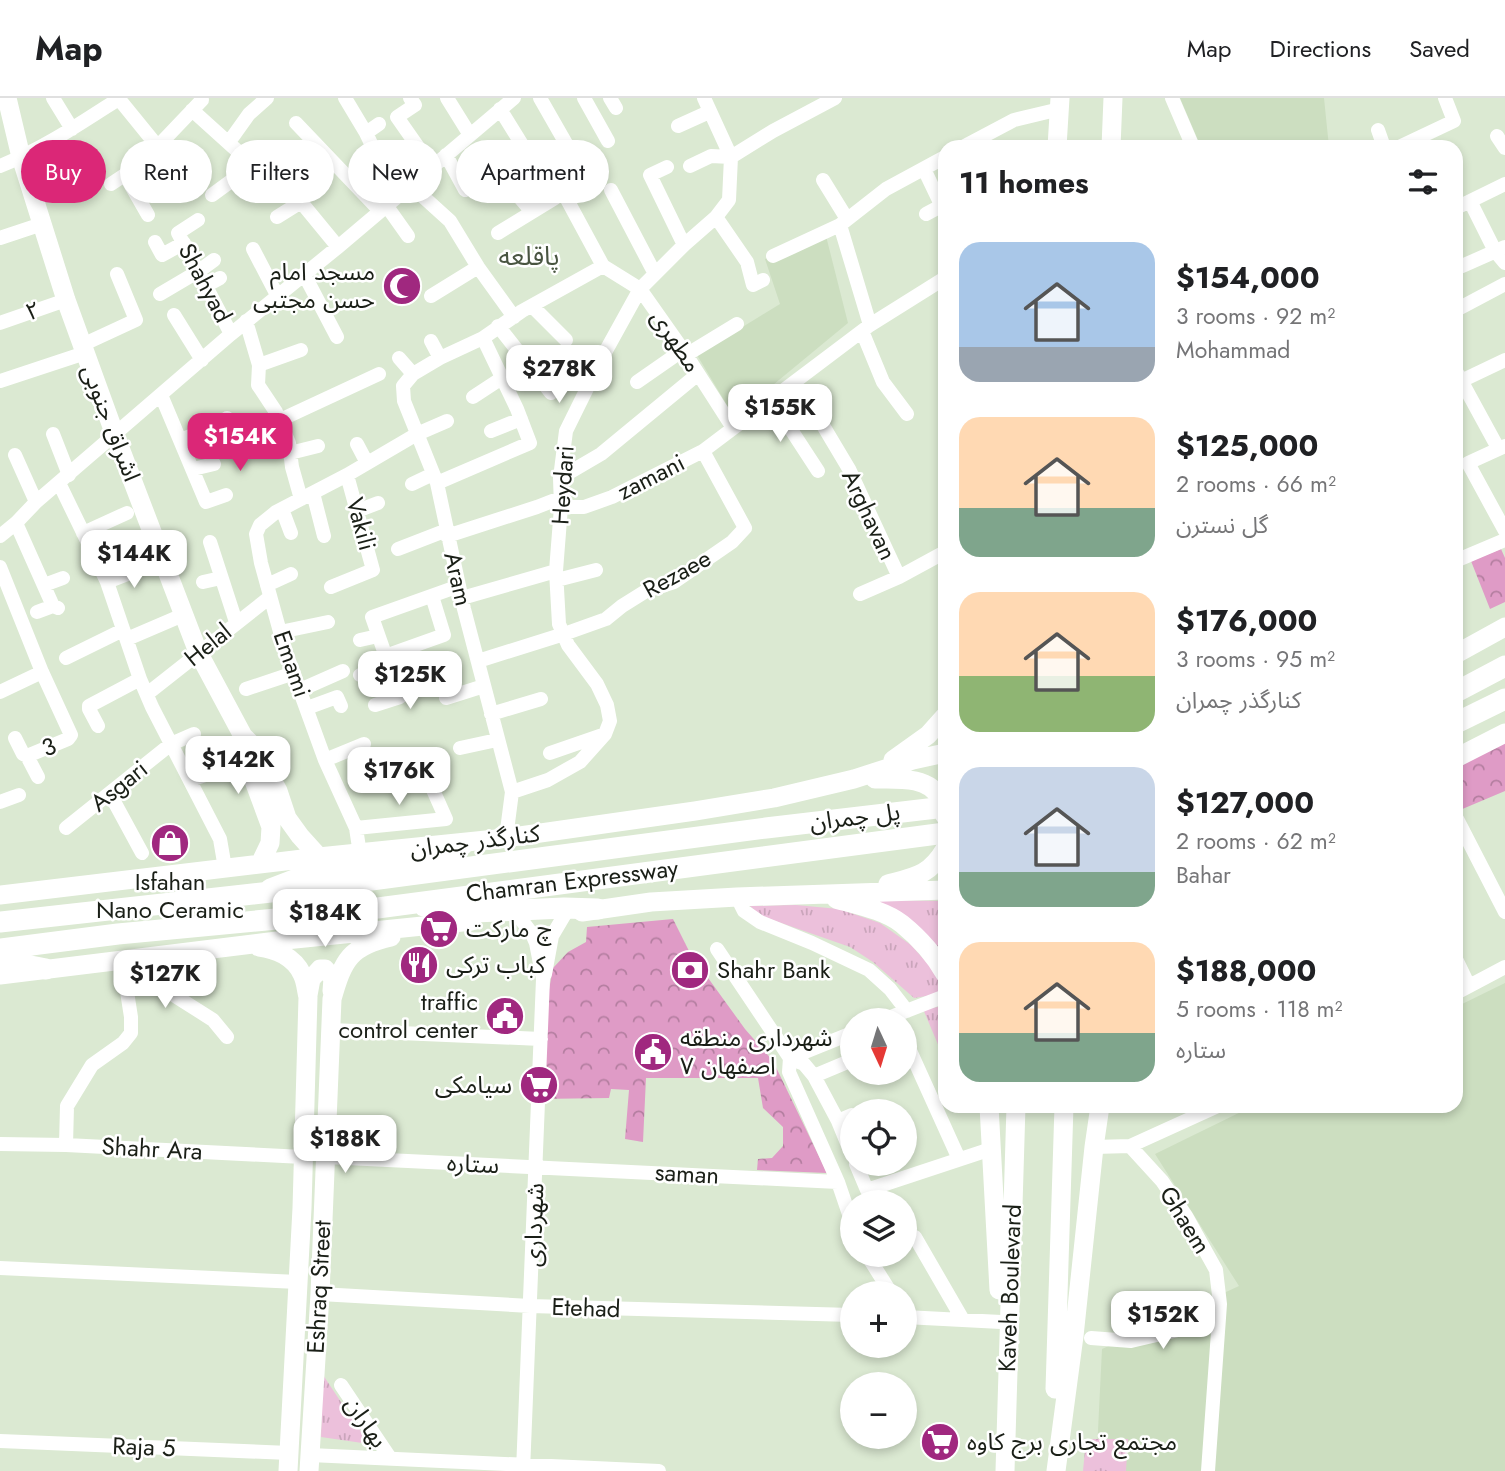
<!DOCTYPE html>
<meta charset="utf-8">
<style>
:root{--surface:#fff;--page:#f2f2f2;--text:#202124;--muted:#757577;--line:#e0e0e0;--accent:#db2777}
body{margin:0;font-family:Jost,"Noto Sans Arabic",sans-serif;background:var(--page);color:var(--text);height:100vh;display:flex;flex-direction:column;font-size:26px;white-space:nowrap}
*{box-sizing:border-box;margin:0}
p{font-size:23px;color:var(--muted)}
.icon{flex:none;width:38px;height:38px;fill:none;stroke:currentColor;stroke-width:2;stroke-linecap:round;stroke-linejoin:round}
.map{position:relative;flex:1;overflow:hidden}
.side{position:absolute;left:938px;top:42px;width:525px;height:973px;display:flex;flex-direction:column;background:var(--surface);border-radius:21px;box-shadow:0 4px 10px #0003}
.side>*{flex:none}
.banner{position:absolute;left:21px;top:42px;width:665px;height:63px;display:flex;gap:14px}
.needle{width:46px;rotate:176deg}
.controls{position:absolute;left:840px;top:910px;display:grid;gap:14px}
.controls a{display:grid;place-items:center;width:77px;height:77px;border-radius:50%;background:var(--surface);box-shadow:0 4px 10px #0003;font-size:35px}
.price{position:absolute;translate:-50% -60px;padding:0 16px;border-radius:14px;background:#fff;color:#222;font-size:23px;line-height:46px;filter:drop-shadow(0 2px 4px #0008)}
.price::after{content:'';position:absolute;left:50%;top:42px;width:21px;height:16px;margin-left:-10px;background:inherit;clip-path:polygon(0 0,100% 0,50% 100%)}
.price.current{background:var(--accent);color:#fff}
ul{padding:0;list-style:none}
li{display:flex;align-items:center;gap:21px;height:175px;padding:0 21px}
li span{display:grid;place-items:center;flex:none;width:196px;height:140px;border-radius:21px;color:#555}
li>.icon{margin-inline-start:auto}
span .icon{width:84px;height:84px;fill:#fffc;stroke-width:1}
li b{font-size:30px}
h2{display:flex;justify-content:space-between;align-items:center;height:84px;padding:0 21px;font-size:30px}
.chip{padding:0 24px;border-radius:32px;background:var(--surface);box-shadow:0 4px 10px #0003;font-size:24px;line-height:63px}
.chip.current{background:var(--accent);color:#fff}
header{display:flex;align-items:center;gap:42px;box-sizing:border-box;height:98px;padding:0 35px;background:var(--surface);border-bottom:2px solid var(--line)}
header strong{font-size:33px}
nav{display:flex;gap:38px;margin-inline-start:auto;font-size:24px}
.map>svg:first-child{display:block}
</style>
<header>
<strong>Map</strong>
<nav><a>Map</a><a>Directions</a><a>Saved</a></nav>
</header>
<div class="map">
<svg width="1505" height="1373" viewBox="0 0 1505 1373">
<defs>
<pattern id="grass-tufts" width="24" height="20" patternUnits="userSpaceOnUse" patternTransform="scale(1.75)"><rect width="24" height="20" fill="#ecc0db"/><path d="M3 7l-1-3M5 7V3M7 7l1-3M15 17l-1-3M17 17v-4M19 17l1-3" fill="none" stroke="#caa5bb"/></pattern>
<pattern id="forest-crowns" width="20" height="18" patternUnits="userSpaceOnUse" patternTransform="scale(1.75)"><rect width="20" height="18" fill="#df9bc6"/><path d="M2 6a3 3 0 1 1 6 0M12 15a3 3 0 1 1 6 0" fill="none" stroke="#b47ea0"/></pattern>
</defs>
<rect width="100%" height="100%" fill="#dbe9d2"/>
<!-- built -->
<path fill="#ccdec0" d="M1180,0H1324L1329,49H1201Z
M825,134L848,225L734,319L697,257L780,206L765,161Z
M1505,885V1373H1096L1102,1251L1239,1188L1155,1056L1253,1008H1456V909Z"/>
<!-- grass -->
<path fill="url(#grass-tufts)" d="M865,802L945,803V859Z
M796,807L839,811L880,825L911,847L945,885V895L914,900L873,864L850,849L761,818L750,808Z
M945,908V963L923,911Z
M323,1277L369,1346L321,1339Z
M1086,1341H1128L1126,1373H1083Z"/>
<!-- forest -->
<path fill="url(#forest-crowns)" d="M1501,451L1505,460V504L1490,511L1471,463Z
M1505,643V693L1460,712L1456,704V678L1465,664Z
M673,821L690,855L745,931L773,963L827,1075L757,1072L758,1061L772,1060L783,1048V1029L763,1010L758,980H646L643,1044L625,1041L629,992L611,991L609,1000L539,1001L542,930L553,870L568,854L586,844L587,829Z"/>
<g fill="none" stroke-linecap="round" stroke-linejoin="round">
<!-- minor -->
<path stroke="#fff" stroke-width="14" d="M53,0L72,31
M345,0L366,35L376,56L450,123L478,169L514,219
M410,0L415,7L397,19L432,69
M447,0L470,37
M540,0L572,56L580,51
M584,0L608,43
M610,0L616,10
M704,0L731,59
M1172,0L1193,49
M119,1L158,49
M500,11L555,100L563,94L603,168L640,191L683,252L733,330
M192,12L264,77L301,104L338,149
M296,25L379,112
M678,28L709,14
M1378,32L1384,49
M366,35L379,26
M1497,38L1505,50
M163,43L182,60
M229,44L249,16L267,0
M963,49L1014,22L1060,11
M1399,49L1454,23L1445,0
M446,57L465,92
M0,68C43,51 81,25 120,0
M690,68L711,58L731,59
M177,69L182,60L191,54
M667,69L650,77L684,147
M924,71L945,115
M125,77L148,117
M823,82L847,121
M111,86L141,66L202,2
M611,92L655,176
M514,93L532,114
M212,97L253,67
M1470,103L1495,153L1505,165
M386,107L408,138
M1456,110L1505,86
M926,116L941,108
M277,119L301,104
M716,119L747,164L753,187L763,182
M198,122L178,135L231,236
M840,127L870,227
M498,135L555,100
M0,140L42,126
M155,144L162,157L184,145
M253,151L277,197
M773,158L840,127L886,91L945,59
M1462,168L1505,149
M304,176L337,239
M207,187L220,180
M160,196L199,173L214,162
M431,198L478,169
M532,208L566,242
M1456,212L1505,186
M174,217L202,262
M246,223L259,267L258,287L276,314L289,345L292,369L301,401
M0,225L66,202
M498,228L551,295
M862,233L883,284L907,316
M431,243L440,260
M82,247L136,222L117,176
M686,257L737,226
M399,260L413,276
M259,267L301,252
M1456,273L1498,350
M0,283L85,255
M1461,283L1505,262
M637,284L683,252
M789,289L815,314L849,371L899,479
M161,297L206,404L226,397
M473,299L502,280
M771,301L818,373
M227,320L242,357L285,336
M280,322L379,276
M491,333L521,321
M53,336L69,377
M180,342L198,335
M357,346L367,365
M1505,348L1468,365L1505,433
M290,355L318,348
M15,357L36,404
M193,371L214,366
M560,380L601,356L698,276
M59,385L107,484L140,581L152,609L220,741L225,770
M437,385L530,345L517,311L483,240
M412,386L433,376
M313,395L324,438
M561,409H584L612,399L703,353L870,227L945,180
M282,411L291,435
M357,413L378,405
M16,425L53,508L58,510
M83,435L127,415
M0,438L16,425L36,404L231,236L338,149L514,0
M447,438L537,409L560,400
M210,444L236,524
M398,451L447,432
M1460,461L1505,442
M0,469L42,574L71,637L68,641L27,658
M557,482L596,472
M107,484L148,468
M203,484L221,480
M44,487L63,480
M267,487L291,476
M331,489L373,472L347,377
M860,496L899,479L945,454
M462,500L556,473
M37,514L53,508
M280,534L328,524
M127,541L183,517
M360,542L378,538
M385,558L444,537L432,498
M66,560L123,532
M478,563L564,536L606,521L622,508L646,493L674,484L732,444L745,430L703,353
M360,577L388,567
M246,591L294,575
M300,592L343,573
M0,594L42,574
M147,596L270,499
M446,600L484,588
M375,607L400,599L372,519L459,488
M307,610L337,599L341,608
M491,616L541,601
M98,628L89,611V608L140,581
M15,640L23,656L27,658L38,679
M460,650L497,642
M550,655L605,636
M325,662L364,646
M190,682L211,675
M512,694L548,682L580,664L605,636L610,623L607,607L597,586L568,547L559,526L556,473L561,409L560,380L566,333L603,258L640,191L684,147L716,119L729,102L731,59L773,33L835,0
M110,696L142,755
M0,704L19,697
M1456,719L1505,814
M66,730L171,646L194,636
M356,730L446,721L421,665
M506,740L512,694L464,511L437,385L404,303L403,288L413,276L440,260L483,240L522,213L603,168
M360,756L356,730L325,662L285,552L261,465L256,436L260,427L276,414L347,377L417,336L447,323
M737,799L744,813L760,824L812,845L869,872L890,891L907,913
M520,820L532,836L536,845L543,881L523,1373
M717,851L790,960L804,966L814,978L838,1023L852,1057
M154,858L161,889L213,922L227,939
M1456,861L1469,888
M545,876L552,838L565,816
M1456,895L1505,869
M883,922L945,898
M331,932L541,941
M907,946L959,1061
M790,960L789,974L838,1084L852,1125
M790,960L852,935
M814,978L845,965
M838,1023L852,1017
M0,1046L66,1047L303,1059
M66,1047L67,1008L92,967L123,945L131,935V919L122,862
M1130,1048L1162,1083L1186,1118L1216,1172L1220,1206L1208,1373
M1094,1049L1130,1048L1218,1008
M326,1059L838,1084
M856,1066L867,1092L991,1051
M915,1139L963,1222
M867,1157L891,1195
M0,1170L298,1184
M320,1196L530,1208L852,1217
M905,1219L1001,1224
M1091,1240L1131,1243L1178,1232L1220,1206
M341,1287L390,1360
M0,1343L289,1355
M310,1357L659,1373"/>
<!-- major -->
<path stroke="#fff" stroke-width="19" d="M7,0L21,59L66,202L115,337L198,554L243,638L255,650L278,693L287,720L300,738L319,759
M1057,49L1060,0
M1111,49L1113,0
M1456,556L1505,529
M243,638L244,656L271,729L270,745L260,766
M1456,660L1505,635
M893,662L928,637L945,618
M875,681C896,681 930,678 940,701C942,706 943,713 945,718
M888,786C915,779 930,777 945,751
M270,790L304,777L442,762L464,747
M0,797L319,759L506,740L695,713L774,700L854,681L913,662L945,655
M836,801C857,807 884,812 902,826C918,839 935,858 945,876
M582,814L651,804L737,799L945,792
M259,849C276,851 294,859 302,876C306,883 306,892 308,899L302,1110L288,1373
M0,877L285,842L472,823
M308,897L311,881L320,871H325L333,880L332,893
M989,1008L999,1192
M1055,1291L1064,1008
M309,1373L320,1196L332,901C343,862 350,848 391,839
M1005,1373L1016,1008
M1056,1373L1074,1238L1094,1049L1100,1008"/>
<!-- highway -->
<path stroke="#fff" stroke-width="21" d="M1456,594L1505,568
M1456,625L1505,601
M424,808L452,815L564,810L598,811
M0,824L334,787L766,730L945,709
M0,851L118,836L340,815L945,735
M0,862L46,871"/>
</g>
<!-- icons -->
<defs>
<g id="mosque-disc" transform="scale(2.0125)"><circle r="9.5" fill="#a0287f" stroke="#fff"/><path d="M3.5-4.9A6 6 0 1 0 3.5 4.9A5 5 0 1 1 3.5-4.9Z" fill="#fff"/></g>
<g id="shop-disc" transform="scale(2.0125)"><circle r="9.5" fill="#a0287f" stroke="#fff"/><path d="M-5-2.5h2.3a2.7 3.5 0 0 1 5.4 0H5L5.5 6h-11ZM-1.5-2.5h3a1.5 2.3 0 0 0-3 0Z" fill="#fff"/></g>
<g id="supermarket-disc" transform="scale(2.0125)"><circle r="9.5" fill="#a0287f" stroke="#fff"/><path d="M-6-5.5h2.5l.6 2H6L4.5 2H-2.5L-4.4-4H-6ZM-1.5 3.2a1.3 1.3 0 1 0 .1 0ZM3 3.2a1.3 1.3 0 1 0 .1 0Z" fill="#fff"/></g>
<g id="restaurant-disc" transform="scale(2.0125)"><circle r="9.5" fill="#a0287f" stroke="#fff"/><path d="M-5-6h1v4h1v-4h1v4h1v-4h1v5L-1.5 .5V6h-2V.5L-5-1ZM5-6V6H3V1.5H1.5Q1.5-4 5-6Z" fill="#fff"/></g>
<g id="bank-disc" transform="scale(2.0125)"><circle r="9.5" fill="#a0287f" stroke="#fff"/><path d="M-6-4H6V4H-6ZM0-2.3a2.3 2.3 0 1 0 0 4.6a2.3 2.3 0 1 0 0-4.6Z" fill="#fff"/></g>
<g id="civic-disc" transform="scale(2.0125)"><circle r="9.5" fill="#a0287f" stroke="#fff"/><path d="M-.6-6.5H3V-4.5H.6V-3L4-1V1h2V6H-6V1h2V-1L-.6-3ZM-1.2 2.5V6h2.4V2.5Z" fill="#fff"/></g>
</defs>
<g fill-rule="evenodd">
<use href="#mosque-disc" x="402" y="188"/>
<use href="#shop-disc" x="170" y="745"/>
<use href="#supermarket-disc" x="439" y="831"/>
<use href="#restaurant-disc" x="419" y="867"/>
<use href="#bank-disc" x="690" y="872"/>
<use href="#civic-disc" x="505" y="918"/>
<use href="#civic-disc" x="653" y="954"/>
<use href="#supermarket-disc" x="539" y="987"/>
<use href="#supermarket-disc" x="940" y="1344"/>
</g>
<g text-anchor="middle" stroke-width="5" stroke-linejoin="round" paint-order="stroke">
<!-- poi labels -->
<g font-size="24" fill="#1a1f17" stroke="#fff" text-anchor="start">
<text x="375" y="182" text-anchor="end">مسجد امام<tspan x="375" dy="28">حسن مجتبی</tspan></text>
<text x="170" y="792" text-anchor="middle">Isfahan<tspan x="170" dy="28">Nano Ceramic</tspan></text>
<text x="466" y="839">چ مارکت</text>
<text x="446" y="875">کباب ترکی</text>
<text x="717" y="880">Shahr Bank</text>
<text x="478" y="912" text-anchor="end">traffic<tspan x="478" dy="28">control center</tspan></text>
<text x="680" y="948">شهرداری منطقه<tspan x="680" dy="28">۷ اصفهان</tspan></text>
<text x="512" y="995" text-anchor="end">سیامکی</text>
<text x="967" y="1352">مجتمع تجاری برج کاوه</text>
</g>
<!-- street labels -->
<g font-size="24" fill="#1a1f17" stroke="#fff">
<text transform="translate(205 185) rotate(62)" y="8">Shahyad</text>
<text transform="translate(33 213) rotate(-19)" y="8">۲</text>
<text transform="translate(676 243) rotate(56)" y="8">مطهری</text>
<text transform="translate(111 325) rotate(69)" y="8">اشراق جنوبی</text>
<text transform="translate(651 379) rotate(-27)" y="8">zamani</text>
<text transform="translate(563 387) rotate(-86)" y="8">Heydari</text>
<text transform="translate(869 417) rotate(65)" y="8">Arghavan</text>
<text transform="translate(361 426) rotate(75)" y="8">Vakili</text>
<text transform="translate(677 476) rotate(-29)" y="8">Rezaee</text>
<text transform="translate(458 481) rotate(77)" y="8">Aram</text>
<text transform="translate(208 547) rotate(-39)" y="8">Helal</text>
<text transform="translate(292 566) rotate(71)" y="8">Emami</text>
<text transform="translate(49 649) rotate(-23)" y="8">3</text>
<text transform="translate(119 688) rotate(-39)" y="8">Asgari</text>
<text transform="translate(855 719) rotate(-7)" y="8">پل چمران</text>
<text transform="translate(475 743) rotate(-7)" y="8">کنارگذر چمران</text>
<text transform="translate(572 783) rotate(-7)" y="8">Chamran Expressway</text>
<text transform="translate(152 1051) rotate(3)" y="8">Shahr Ara</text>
<text transform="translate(473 1066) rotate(3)" y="8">ستاره</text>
<text transform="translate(687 1076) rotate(3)" y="8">saman</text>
<text transform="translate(1185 1122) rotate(58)" y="8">Ghaem</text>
<text transform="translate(534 1127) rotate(-88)" y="8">شهرداری</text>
<text transform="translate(319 1189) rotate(-87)" y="8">Eshraq Street</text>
<text transform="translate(1010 1190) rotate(-88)" y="8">Kaveh Boulevard</text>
<text transform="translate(586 1210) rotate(2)" y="8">Etehad</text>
<text transform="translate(366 1324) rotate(56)" y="8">بهاران</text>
<text transform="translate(144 1349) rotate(2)" y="8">Raja 5</text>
</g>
<!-- neighbourhood labels -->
<g font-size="26" fill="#495541" stroke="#fff">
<text x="529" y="167">پاقلعه</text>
</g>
</g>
</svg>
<div class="controls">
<a><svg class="needle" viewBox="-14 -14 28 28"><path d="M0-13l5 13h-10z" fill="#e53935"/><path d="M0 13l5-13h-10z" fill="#757577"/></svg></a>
<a><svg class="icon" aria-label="locate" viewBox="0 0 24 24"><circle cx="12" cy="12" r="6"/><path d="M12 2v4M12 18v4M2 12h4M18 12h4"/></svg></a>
<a><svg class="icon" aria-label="layers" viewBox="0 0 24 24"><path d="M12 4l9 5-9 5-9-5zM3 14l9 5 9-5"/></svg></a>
<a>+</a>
<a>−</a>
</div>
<b class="price" style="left:559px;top:307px">$278K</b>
<b class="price" style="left:780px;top:346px">$155K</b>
<b class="price current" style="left:240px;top:375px">$154K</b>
<b class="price" style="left:134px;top:492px">$144K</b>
<b class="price" style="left:410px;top:613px">$125K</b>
<b class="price" style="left:238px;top:698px">$142K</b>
<b class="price" style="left:399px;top:709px">$176K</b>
<b class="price" style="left:325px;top:851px">$184K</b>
<b class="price" style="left:165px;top:912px">$127K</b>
<b class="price" style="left:345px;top:1077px">$188K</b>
<b class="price" style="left:1163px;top:1253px">$152K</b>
<div class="banner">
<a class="chip current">Buy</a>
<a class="chip">Rent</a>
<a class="chip">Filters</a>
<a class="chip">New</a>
<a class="chip">Apartment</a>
</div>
<section class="side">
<h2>11 homes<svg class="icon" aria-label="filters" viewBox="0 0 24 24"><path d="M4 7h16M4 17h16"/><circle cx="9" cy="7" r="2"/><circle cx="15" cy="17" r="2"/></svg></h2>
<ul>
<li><span style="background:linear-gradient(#a9c7e8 75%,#9aa5b1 0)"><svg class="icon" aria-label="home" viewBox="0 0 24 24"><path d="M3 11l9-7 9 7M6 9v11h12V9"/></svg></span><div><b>$154,000</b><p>3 rooms · 92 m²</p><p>Mohammad</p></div></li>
<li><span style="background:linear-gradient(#ffd9b3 65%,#7fa58c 0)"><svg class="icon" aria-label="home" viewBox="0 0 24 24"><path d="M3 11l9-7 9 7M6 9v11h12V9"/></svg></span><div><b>$125,000</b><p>2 rooms · 66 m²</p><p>گل نسترن</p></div></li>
<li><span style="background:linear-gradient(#ffd9b3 60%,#8fb573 0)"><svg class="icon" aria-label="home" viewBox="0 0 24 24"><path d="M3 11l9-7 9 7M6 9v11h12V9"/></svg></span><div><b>$176,000</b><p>3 rooms · 95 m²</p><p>کنارگذر چمران</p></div></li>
<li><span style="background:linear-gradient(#c9d6e8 75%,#7fa58c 0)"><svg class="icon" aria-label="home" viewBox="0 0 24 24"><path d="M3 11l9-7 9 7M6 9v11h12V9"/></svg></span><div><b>$127,000</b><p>2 rooms · 62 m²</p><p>Bahar</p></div></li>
<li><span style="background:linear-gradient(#ffd9b3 65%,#7fa58c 0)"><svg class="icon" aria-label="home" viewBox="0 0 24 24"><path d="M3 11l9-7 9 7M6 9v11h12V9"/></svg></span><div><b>$188,000</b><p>5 rooms · 118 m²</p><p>ستاره</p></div></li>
</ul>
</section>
</div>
